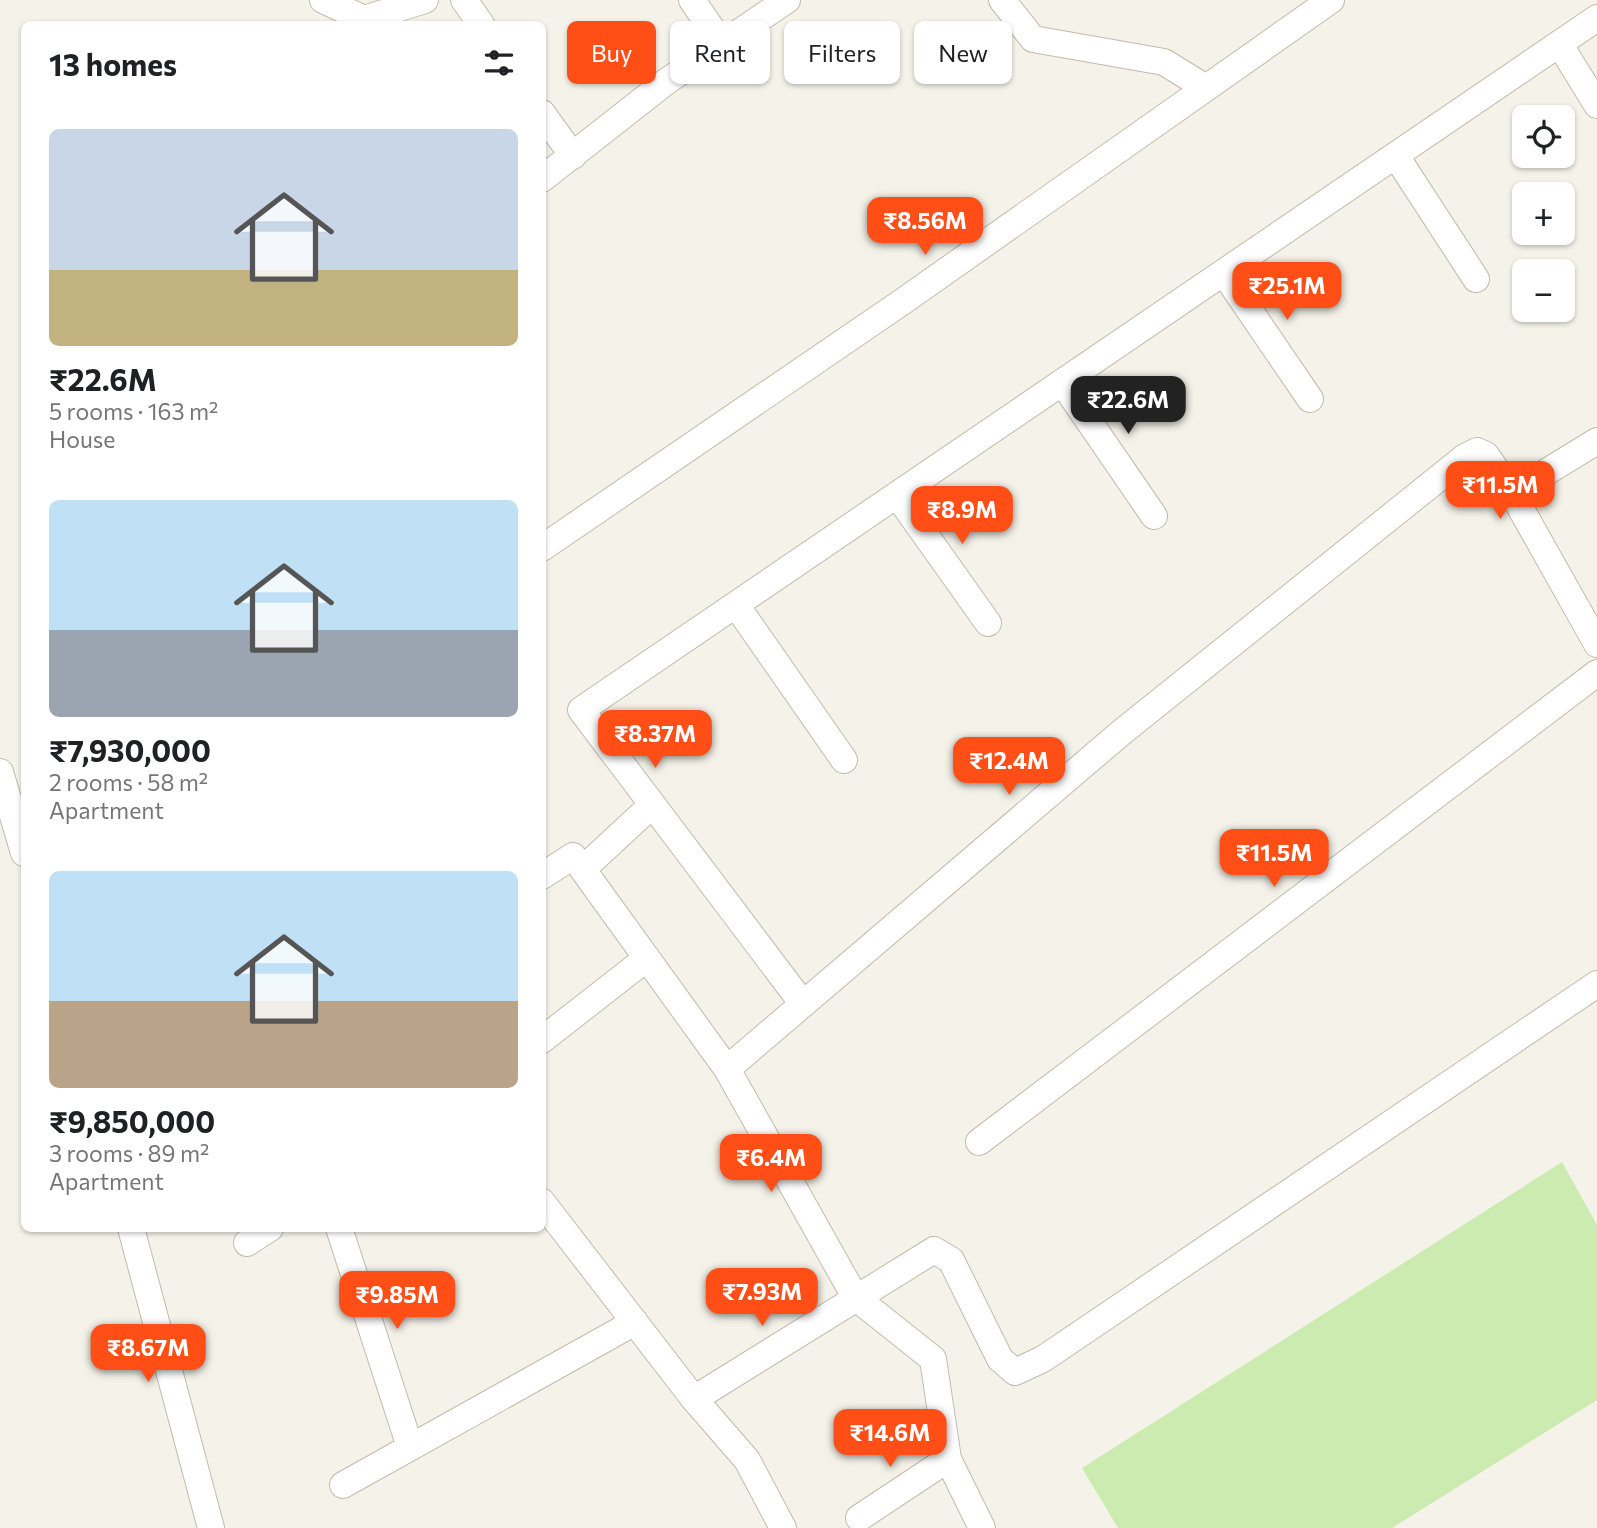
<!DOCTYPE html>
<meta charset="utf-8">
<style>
:root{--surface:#fff;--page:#f6f6f6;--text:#202124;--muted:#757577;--accent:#ff4f16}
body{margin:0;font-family:Commissioner,sans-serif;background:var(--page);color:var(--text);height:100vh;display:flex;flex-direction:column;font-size:26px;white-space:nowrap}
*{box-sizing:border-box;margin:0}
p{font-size:23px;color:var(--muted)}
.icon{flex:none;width:38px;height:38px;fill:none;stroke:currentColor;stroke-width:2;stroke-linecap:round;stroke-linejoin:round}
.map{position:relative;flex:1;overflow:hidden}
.details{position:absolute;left:21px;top:21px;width:525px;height:1211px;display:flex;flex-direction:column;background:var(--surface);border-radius:10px;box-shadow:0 2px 5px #0004}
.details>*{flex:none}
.hud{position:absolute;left:567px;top:21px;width:665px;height:63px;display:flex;gap:14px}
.tools{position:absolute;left:1512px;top:105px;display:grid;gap:14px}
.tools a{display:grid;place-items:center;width:63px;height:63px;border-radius:10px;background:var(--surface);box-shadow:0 2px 5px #0004;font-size:35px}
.price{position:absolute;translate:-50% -60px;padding:0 16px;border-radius:14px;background:var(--accent);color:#fff;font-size:23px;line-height:46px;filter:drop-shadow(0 2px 4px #0008)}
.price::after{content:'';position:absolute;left:50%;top:42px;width:21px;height:16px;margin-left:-10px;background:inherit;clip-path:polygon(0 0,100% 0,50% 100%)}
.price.selected{background:#222;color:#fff}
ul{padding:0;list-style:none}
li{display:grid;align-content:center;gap:14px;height:371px;padding:0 28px}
li span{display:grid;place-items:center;height:217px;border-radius:10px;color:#555}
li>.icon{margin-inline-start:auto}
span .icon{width:126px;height:126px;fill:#fffc;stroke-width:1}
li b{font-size:30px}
h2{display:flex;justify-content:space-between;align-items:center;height:84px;padding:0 28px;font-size:30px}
.tag{padding:0 24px;border-radius:10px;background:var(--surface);box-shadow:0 2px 5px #0004;font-size:24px;line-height:63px}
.tag.selected{background:var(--accent);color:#fff}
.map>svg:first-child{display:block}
</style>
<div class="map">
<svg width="1597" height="1528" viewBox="0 0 1597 1528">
<rect width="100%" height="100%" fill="#f5f3e9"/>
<!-- green -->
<path fill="#cbebb0" d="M1562,1162L1597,1225V1400L1392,1528H1118L1082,1468Z"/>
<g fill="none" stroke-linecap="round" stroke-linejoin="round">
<!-- minor casing -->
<g stroke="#c1bbab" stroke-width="28">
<path id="minor" d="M323,0L364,19L425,0
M464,0L481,24
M692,0L722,44
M1002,0L1033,39L1164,62L1206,88
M1560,45L1597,105
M542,113L573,156
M1396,156L1476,279
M542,179L667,81L787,0
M1224,273L1310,399
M1062,382L1154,516
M1597,441L1512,493L1597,644
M897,495L988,623
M542,548L902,302L1331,0
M736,605L844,760
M0,772L24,853
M583,869L652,805
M542,876L573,856L727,1069L1122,732L1465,457L1477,451L1486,455L1512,493
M803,1004L581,710L1597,18
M542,1040L647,958
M727,1069L855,1297L933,1359L948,1459L982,1528
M979,1142L1597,673
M542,1202L694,1399L747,1460L783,1528
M131,1228L211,1528
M339,1228L410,1447
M247,1243L270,1228
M694,1399L934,1250L951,1260L1000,1359L1015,1372L1043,1359L1597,984
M343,1485L635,1322
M859,1518L948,1459"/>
</g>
<!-- minor -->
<use href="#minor" stroke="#fff" stroke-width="26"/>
</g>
</svg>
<div class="tools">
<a><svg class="icon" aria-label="locate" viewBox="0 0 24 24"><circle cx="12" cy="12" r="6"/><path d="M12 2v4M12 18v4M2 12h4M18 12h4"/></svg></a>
<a>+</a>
<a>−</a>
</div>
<b class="price" style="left:925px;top:257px">₹8.56M</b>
<b class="price" style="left:1287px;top:322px">₹25.1M</b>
<b class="price selected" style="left:1128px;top:436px">₹22.6M</b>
<b class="price" style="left:1500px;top:521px">₹11.5M</b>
<b class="price" style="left:962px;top:546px">₹8.9M</b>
<b class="price" style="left:655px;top:770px">₹8.37M</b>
<b class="price" style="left:1009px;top:797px">₹12.4M</b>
<b class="price" style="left:1274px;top:889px">₹11.5M</b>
<b class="price" style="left:771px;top:1194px">₹6.4M</b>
<b class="price" style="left:762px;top:1328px">₹7.93M</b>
<b class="price" style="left:397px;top:1331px">₹9.85M</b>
<b class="price" style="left:148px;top:1384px">₹8.67M</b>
<b class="price" style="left:890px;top:1469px">₹14.6M</b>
<div class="hud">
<a class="tag selected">Buy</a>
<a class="tag">Rent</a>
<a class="tag">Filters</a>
<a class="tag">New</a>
</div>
<section class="details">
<h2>13 homes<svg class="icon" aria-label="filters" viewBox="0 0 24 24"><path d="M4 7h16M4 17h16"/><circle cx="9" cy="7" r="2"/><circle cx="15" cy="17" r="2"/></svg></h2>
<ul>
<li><span style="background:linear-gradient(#c9d6e8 65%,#c2b280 0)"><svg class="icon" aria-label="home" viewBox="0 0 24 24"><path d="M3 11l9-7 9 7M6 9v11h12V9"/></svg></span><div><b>₹22.6M</b><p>5 rooms · 163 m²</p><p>House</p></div></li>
<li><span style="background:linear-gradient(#bfe0f5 60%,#9aa5b1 0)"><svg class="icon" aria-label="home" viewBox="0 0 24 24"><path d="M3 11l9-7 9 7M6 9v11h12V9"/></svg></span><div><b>₹7,930,000</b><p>2 rooms · 58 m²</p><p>Apartment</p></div></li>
<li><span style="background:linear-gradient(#bfe0f5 60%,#b9a48a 0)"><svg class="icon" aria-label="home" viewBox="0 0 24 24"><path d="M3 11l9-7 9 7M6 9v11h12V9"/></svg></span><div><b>₹9,850,000</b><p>3 rooms · 89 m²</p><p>Apartment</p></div></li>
</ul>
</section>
</div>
